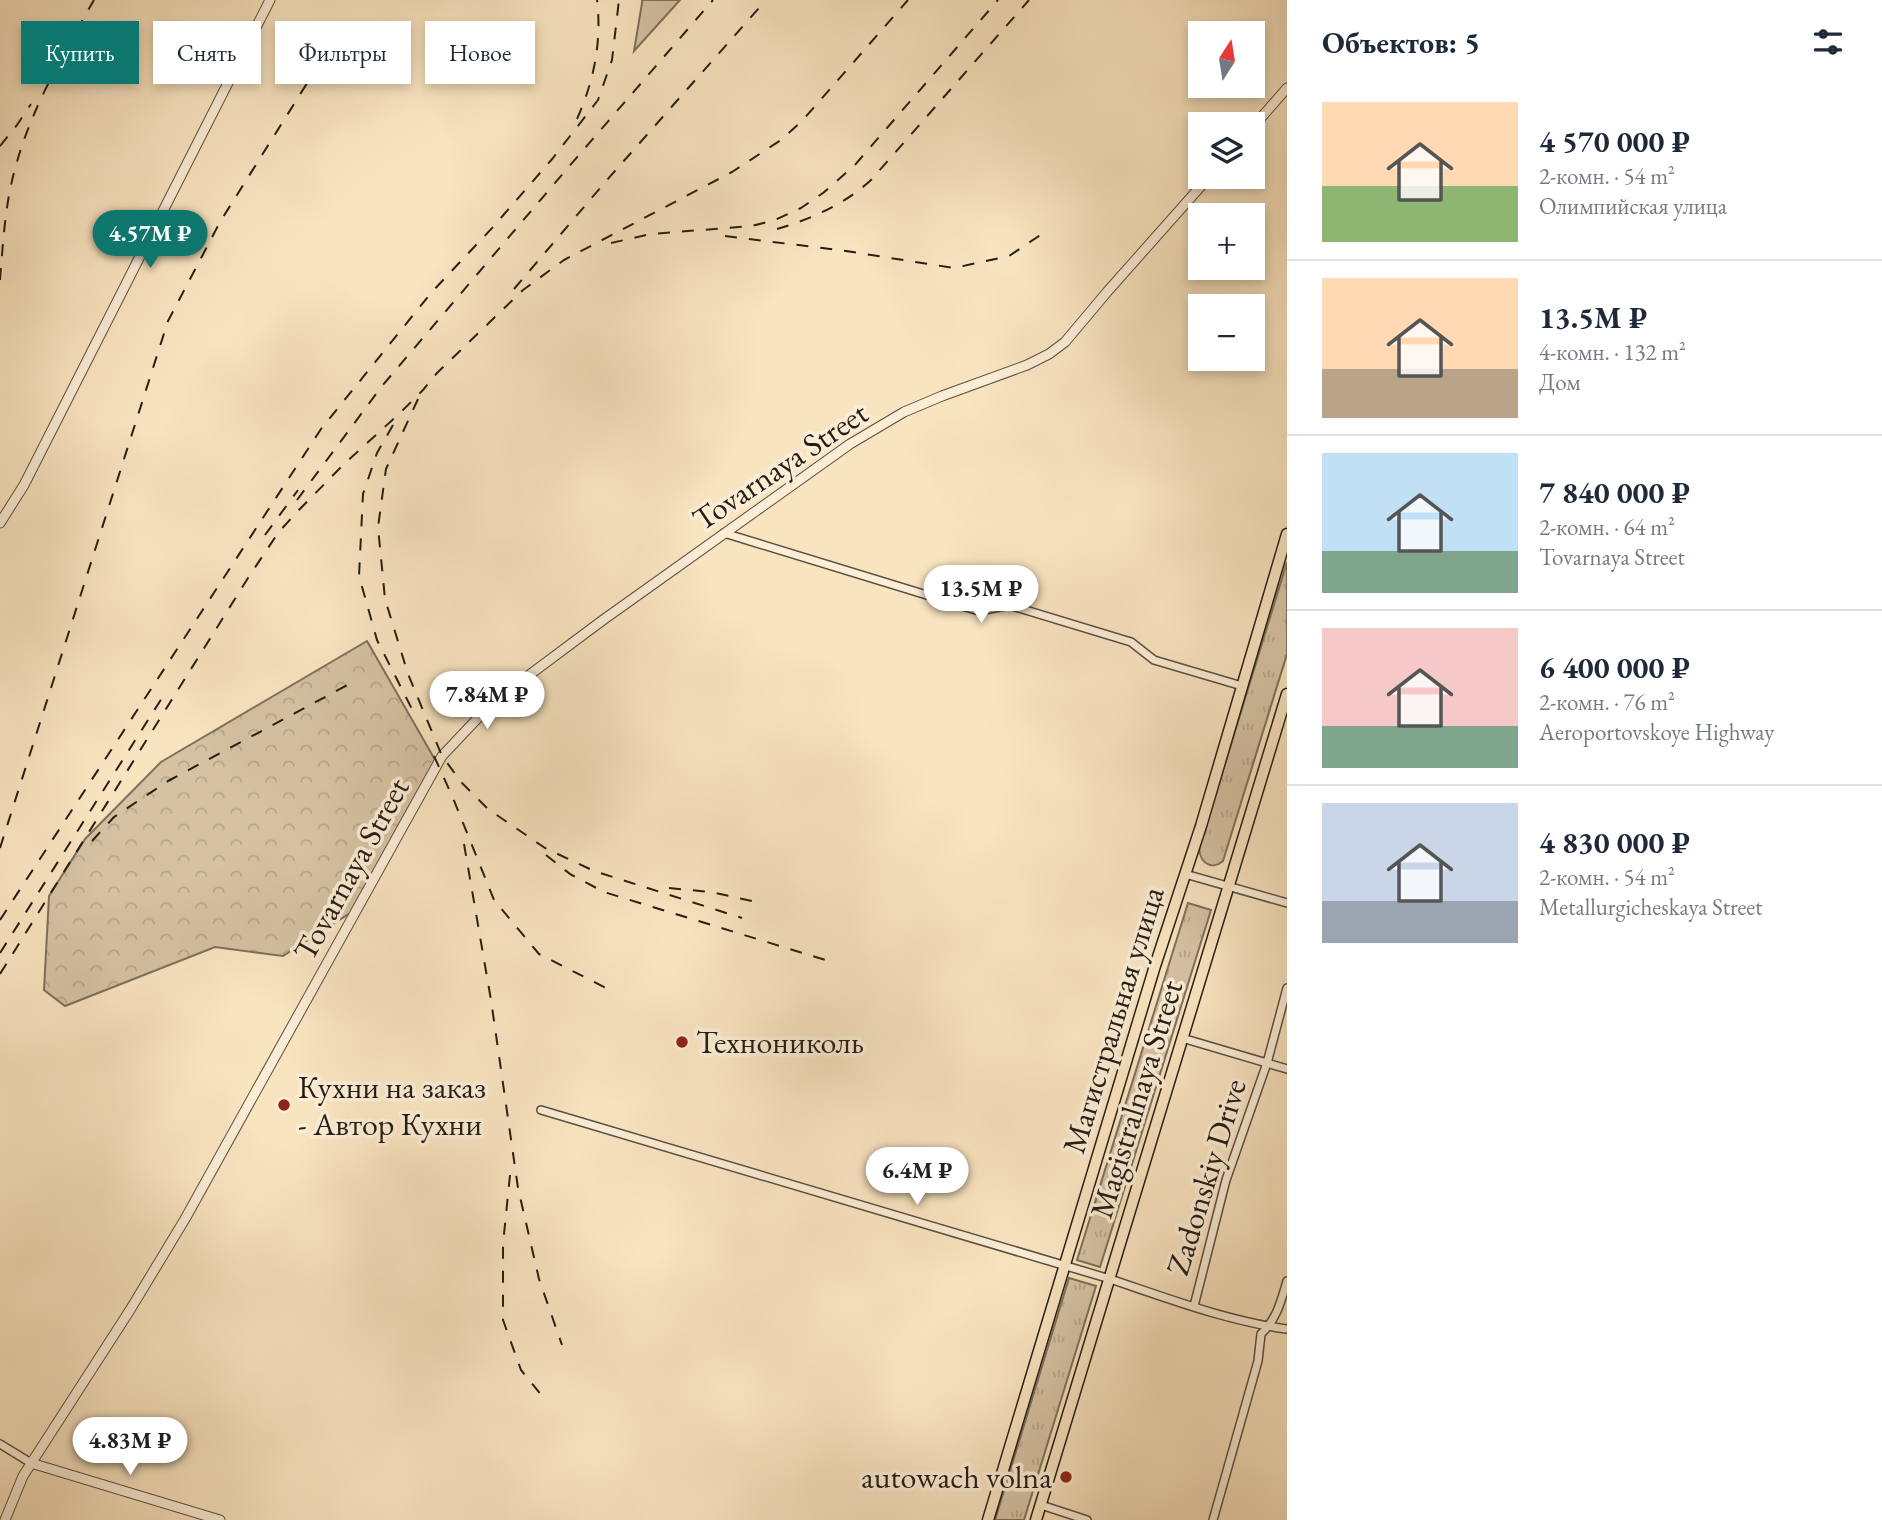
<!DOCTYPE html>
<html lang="ru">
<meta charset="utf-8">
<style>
:root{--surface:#fff;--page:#f6f6f7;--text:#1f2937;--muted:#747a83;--line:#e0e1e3;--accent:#0f766e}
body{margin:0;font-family:"EB Garamond",serif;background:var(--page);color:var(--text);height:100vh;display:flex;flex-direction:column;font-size:26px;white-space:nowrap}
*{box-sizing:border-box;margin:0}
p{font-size:23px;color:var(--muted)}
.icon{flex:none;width:38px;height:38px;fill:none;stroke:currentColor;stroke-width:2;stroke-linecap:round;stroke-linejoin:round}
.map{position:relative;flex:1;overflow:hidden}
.panel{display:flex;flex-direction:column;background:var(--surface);width:595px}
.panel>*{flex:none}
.hud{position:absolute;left:21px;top:21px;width:665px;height:63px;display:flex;gap:14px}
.needle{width:46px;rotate:12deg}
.tools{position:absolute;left:1188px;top:21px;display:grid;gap:14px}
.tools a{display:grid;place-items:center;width:77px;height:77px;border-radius:0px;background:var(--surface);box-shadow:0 4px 10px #0003;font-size:35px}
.price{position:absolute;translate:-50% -60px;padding:0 16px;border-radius:24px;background:#fff;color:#222;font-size:23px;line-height:46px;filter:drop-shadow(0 2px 4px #0008)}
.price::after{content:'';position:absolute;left:50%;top:42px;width:21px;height:16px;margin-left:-10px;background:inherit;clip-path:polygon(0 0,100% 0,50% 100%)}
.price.current{background:var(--accent);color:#fff}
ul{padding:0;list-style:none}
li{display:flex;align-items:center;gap:21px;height:175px;padding:0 35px}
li+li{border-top:2px solid var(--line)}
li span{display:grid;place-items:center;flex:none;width:196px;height:140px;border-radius:0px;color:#555}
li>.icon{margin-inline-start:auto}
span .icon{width:84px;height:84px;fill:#fffc;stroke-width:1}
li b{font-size:30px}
h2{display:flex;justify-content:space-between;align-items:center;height:84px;padding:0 35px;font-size:30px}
.tag{padding:0 24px;border-radius:0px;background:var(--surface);box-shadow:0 4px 10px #0003;font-size:24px;line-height:63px}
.tag.current{background:var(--accent);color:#fff}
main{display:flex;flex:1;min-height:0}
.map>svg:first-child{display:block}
</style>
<main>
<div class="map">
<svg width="1287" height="1520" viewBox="0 0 1287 1520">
<defs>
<pattern id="grass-tufts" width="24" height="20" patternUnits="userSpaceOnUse" patternTransform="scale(1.75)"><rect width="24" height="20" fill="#d5c2a3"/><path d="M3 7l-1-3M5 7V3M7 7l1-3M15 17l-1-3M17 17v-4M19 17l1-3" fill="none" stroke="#b7a68b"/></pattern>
<pattern id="forest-crowns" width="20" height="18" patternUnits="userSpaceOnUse" patternTransform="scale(1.75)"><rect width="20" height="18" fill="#d5c2a3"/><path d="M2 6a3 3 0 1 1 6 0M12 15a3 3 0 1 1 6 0" fill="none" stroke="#b7a68b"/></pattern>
</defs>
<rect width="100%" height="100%" fill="#f9e4c0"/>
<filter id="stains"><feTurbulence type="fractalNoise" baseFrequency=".00286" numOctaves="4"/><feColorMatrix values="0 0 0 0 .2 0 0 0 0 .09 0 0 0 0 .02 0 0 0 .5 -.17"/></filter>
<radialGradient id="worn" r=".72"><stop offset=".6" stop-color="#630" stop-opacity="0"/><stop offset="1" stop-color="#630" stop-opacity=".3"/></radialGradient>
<!-- grass -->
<path fill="url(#grass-tufts)" stroke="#7d705c" stroke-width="2" d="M1287,562V654L1223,861C1210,872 1197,860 1200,845Z
M1188,903L1211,910L1100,1267L1077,1260Z
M1069,1278L1096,1286L1024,1520H995Z"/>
<!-- forest -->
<path fill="url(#forest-crowns)" stroke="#7d705c" stroke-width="2" d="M367,641L438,765L358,908L283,956L215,947L65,1006L44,990L49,896L85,839L161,762Z"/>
<!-- garden -->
<path fill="#d5c2a3" stroke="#7d705c" stroke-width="2" d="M642,0H680L634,51L642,3Z"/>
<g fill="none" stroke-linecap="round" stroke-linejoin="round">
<!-- minor casing -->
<g stroke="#5a4f3f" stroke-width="10">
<path id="minor" d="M724,533L979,611L1009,605L1131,642L1154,660L1242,686
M1185,874L1287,903
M1182,1038L1287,1069
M541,1110L1110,1279C1167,1298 1227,1321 1287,1329
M1194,1306L1226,1180L1267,1063L1287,988
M0,1444L31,1463
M1041,1505L1087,1520
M1213,1520L1258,1361L1261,1334C1277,1319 1281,1301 1287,1281"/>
</g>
<!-- tertiary casing -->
<g stroke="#5a4f3f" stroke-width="11">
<path id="tertiary" d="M1253,127L1287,88
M0,523L24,485L58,418L270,0
M31,1463L220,1520
M5,1520L23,1476L130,1310L185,1219L442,756L493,702L603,620L850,444L904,412L942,396L1027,365L1049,354L1065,342L1107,292L1209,177"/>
</g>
<!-- primary casing -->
<g stroke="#251d14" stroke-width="13">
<path id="primary" d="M988,1520L1154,969L1201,826L1287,534
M1036,1520L1287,694"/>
</g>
<!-- minor -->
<use href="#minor" stroke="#fbedd6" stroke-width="7"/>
<!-- tertiary -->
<use href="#tertiary" stroke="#fbedd6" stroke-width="9"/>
<!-- primary -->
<use href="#primary" stroke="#f9e4c0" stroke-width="10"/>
<!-- rail -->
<path stroke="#251d14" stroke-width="2" stroke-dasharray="12 12" stroke-linecap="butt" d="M577,119C594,81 602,41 597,0
M0,146L17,125L31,104
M777,229C811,219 845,204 871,180L1029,0
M725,236L846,251L954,268L1009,256L1048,230
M611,243L651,234L752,226L775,220L801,208L823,193L854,166L998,0
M0,280C3,244 5,204 15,169C30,111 64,52 94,0
M514,289L607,180L766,0
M418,399L386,469L378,527L385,599L408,674L442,756L462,783L488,809L545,848L594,871L742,918
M393,425L377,453L363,494L359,576L377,640L415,715
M297,500L382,386L566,170L713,0
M265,535L298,490
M434,756L453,798L494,900L539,954L608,989
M92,841L114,817L168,781L355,681
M464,844L491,1000L518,1188L539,1279L562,1345
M0,848L168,321L220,222L316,69
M546,855L570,874L604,892L832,962
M669,888L711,892L761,903
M0,920L321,429L431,293L493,227L553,158L598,100L612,60L619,0
M0,953L162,698
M0,974L248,578L278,533L296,513L343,465L400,413L423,390L437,373L523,290L564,260L732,172L781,140L802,121L908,0
M510,1175L503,1244V1320L521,1370L547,1402"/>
</g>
<!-- markers -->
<g fill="#8f2418" stroke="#fbedd6" stroke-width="2.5">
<circle cx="682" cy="1042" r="7"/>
<circle cx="284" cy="1105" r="7"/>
<circle cx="1066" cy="1477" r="7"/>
</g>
<g text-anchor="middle" stroke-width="7" stroke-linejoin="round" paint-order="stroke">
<!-- street labels -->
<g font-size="32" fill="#251d14" stroke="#fbedd6">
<text transform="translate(780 466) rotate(-34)" y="11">Tovarnaya Street</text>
<text transform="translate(351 869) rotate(-61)" y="11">Tovarnaya Street</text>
<text transform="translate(1113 1020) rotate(-73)" y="11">Магистральная улица</text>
<text transform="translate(1136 1099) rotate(-73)" y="11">Magistralnaya Street</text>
<text transform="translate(1206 1177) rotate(-73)" y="11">Zadonskiy Drive</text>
</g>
<!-- poi labels -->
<g font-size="32" fill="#251d14" stroke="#fbedd6" text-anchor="start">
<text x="696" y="1053">Технониколь</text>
<text x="298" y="1098">Кухни на заказ<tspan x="298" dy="37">- Автор Кухни</tspan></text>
<text x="1052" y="1488" text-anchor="end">autowach volna</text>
</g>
</g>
<rect width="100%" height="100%" filter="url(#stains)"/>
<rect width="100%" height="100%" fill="url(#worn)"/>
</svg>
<div class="tools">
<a><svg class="needle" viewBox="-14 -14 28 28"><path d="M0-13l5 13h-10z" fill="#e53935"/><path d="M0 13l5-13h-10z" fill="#747a83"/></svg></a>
<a><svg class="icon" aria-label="layers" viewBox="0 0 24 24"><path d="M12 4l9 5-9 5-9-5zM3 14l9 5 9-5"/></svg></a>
<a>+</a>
<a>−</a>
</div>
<b class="price current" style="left:150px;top:270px">4.57M ₽</b>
<b class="price" style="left:981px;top:625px">13.5M ₽</b>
<b class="price" style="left:487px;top:731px">7.84M ₽</b>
<b class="price" style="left:917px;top:1207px">6.4M ₽</b>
<b class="price" style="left:130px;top:1477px">4.83M ₽</b>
<div class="hud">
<a class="tag current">Купить</a>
<a class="tag">Снять</a>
<a class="tag">Фильтры</a>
<a class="tag">Новое</a>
</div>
</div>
<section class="panel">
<h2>Объектов: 5<svg class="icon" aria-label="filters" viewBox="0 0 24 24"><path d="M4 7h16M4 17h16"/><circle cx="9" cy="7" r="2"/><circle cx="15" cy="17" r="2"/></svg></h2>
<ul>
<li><span style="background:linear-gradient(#ffd9b3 60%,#8fb573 0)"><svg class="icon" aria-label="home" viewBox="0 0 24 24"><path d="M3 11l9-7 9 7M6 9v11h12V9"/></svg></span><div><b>4 570 000 ₽</b><p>2-комн. · 54 m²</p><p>Олимпийская улица</p></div></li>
<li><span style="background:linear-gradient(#ffd9b3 65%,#b9a48a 0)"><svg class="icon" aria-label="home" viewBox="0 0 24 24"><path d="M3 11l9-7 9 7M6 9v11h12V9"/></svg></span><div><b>13.5M ₽</b><p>4-комн. · 132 m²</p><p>Дом</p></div></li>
<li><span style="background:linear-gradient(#bfe0f5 70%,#7fa58c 0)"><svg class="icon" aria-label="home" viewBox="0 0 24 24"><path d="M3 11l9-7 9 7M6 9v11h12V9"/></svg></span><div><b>7 840 000 ₽</b><p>2-комн. · 64 m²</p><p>Tovarnaya Street</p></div></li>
<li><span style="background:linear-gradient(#f6c9c9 70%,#7fa58c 0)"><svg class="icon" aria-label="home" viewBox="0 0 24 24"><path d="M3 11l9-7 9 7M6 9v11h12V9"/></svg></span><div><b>6 400 000 ₽</b><p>2-комн. · 76 m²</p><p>Aeroportovskoye Highway</p></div></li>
<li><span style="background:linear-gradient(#c9d6e8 70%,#9aa5b1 0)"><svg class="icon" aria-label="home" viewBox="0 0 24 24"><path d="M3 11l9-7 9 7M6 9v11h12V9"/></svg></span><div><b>4 830 000 ₽</b><p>2-комн. · 54 m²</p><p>Metallurgicheskaya Street</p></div></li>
</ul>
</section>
</main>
